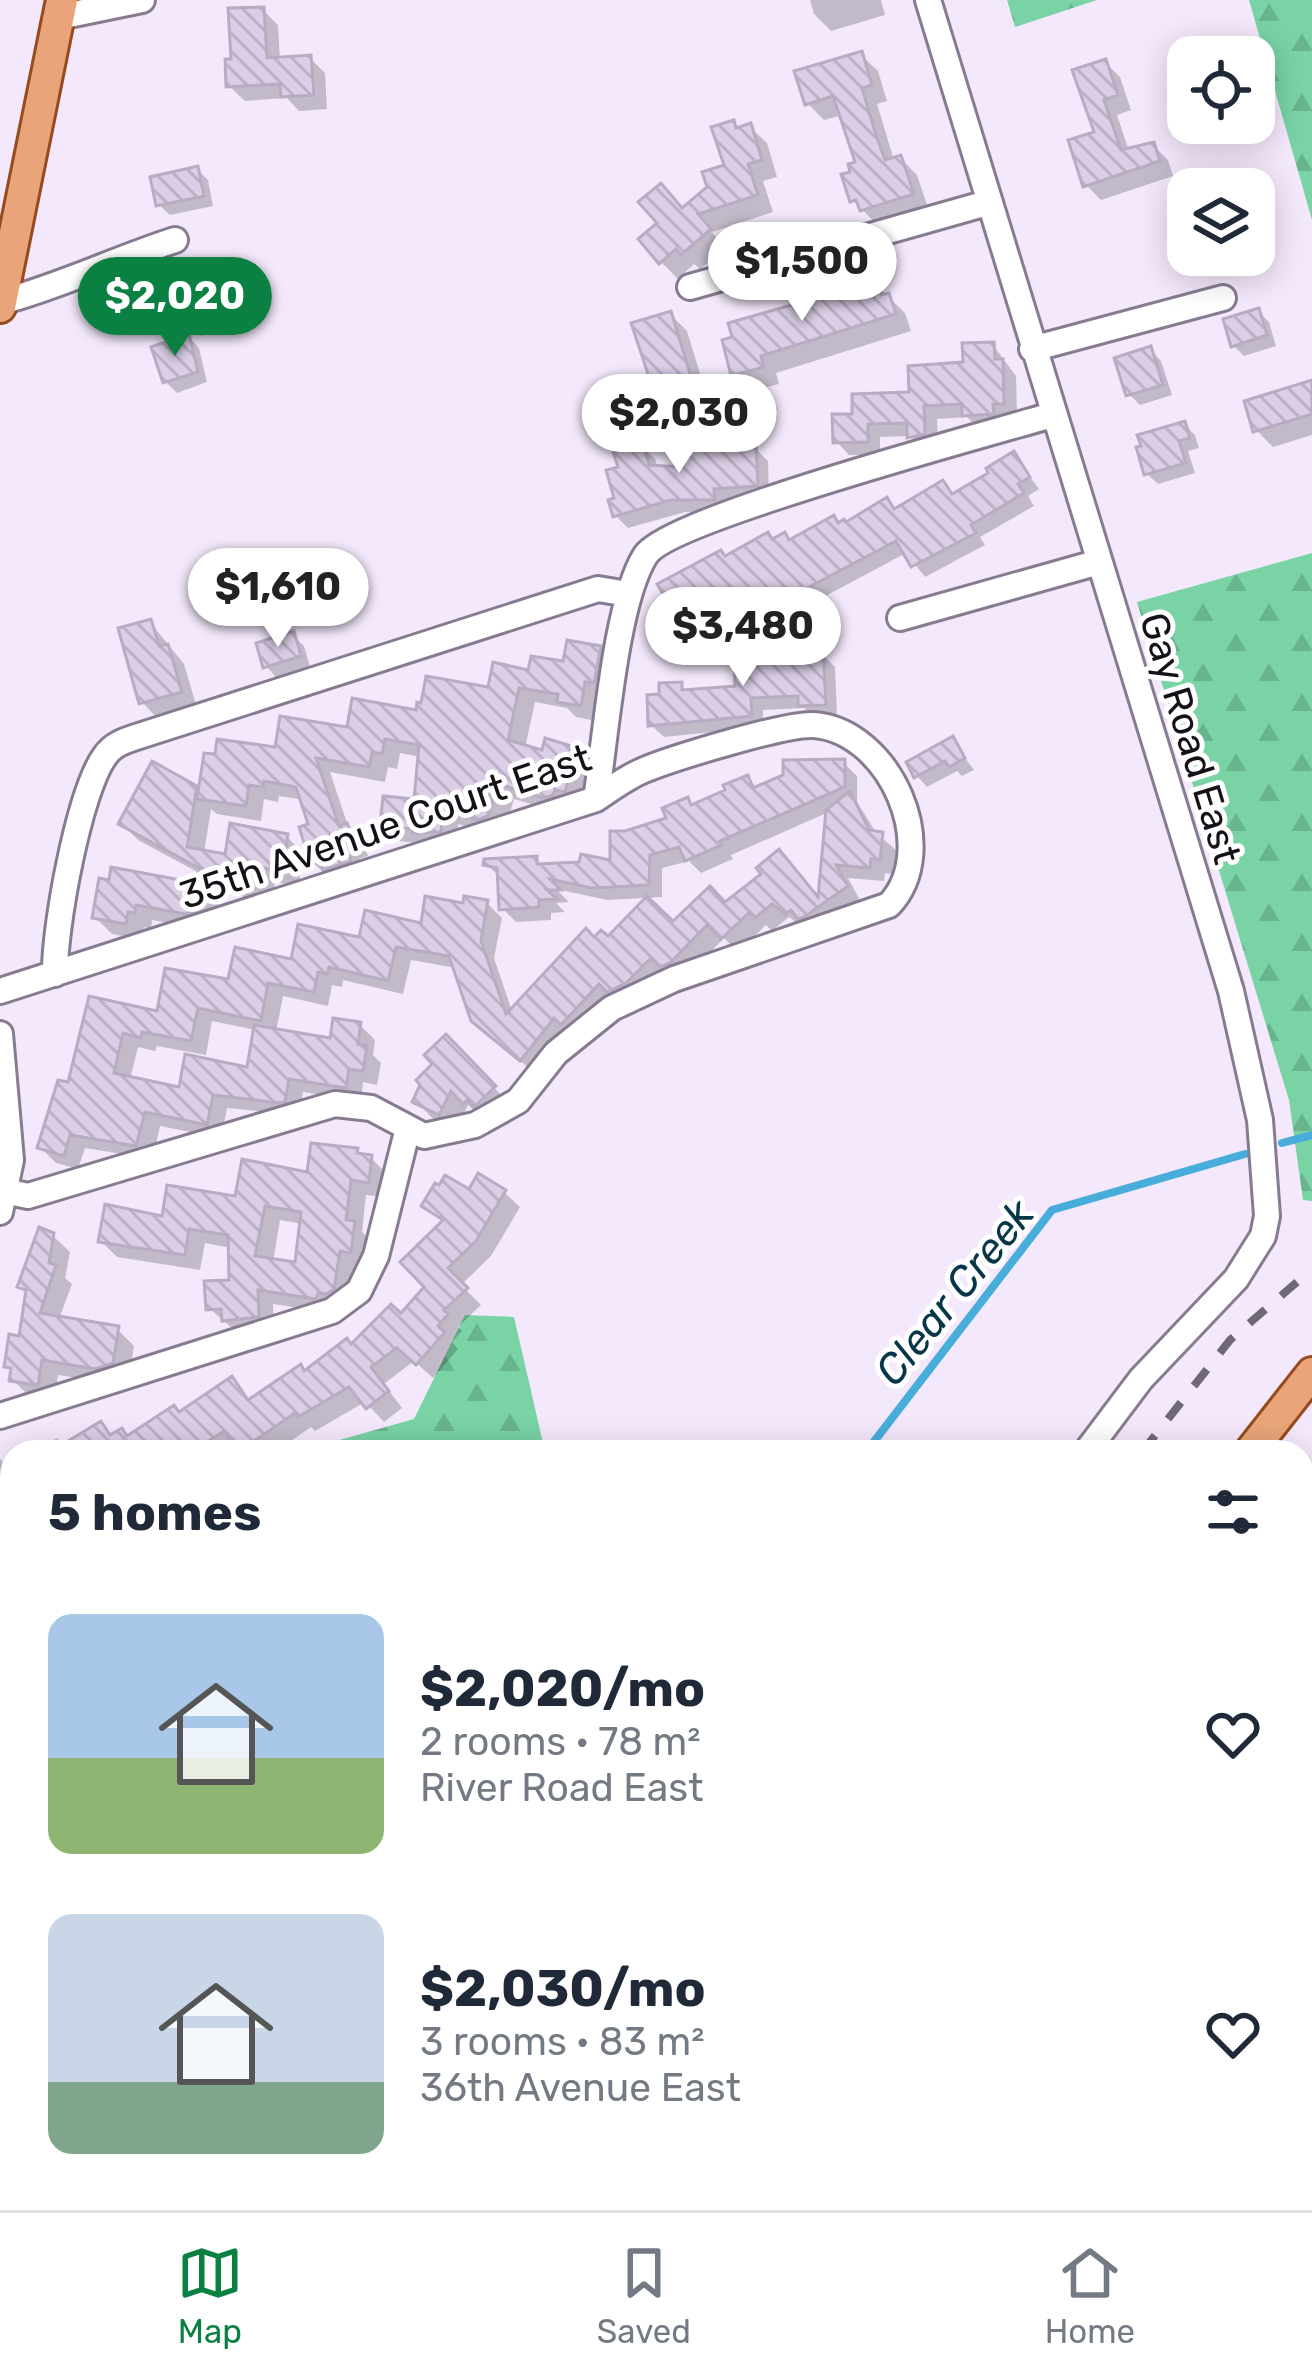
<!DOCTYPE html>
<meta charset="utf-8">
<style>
:root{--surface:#fff;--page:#f6f6f7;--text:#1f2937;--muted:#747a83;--line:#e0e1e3;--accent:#0b8043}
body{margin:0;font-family:Rubik,sans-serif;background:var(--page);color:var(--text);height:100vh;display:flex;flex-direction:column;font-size:45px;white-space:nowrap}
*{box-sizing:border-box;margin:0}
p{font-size:39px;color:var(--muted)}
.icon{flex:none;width:66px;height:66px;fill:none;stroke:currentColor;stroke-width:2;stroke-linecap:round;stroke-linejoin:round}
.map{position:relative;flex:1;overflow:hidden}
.sheet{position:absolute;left:0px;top:1440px;width:1314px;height:771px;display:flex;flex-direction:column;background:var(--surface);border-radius:36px 36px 0 0;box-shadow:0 6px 30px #0003}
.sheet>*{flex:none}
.controls{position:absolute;left:1167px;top:36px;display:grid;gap:24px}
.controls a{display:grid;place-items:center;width:108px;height:108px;border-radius:24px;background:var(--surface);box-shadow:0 6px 30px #0003;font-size:60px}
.price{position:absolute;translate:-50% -102px;padding:0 27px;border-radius:42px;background:#fff;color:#222;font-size:39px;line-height:78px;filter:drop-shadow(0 3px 6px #0008)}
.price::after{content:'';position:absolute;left:50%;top:72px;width:36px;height:27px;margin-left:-18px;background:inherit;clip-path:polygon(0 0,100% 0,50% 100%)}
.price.on{background:var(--accent);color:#fff}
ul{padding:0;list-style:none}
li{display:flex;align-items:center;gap:36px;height:300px;padding:0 48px}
li span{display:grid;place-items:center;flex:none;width:336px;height:240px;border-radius:24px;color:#555}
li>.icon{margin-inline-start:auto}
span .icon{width:144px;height:144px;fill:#fffc;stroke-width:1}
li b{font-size:51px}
h2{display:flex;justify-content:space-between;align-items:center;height:144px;padding:0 48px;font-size:51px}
.dock{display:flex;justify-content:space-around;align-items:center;height:168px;border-top:3px solid var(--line);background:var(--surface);font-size:33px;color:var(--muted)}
.dock a{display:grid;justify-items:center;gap:6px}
.dock .on{color:var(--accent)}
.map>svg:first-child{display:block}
</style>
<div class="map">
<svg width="1312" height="2210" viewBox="0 0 1312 2210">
<defs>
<pattern id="forest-firs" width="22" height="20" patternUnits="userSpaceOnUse" patternTransform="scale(3)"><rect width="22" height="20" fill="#79d3a5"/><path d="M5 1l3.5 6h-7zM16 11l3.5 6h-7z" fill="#68b48d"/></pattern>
<pattern id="building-back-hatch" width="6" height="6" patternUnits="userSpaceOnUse" patternTransform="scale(3)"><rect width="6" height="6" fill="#dbcee6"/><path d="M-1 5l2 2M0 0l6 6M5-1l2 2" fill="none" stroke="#bbb0c5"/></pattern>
</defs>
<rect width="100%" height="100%" fill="#f4e9fc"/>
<!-- forest -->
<path fill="url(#forest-firs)" d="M1007,0H1097L1015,27Z
M1249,0H1312V220Z
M1312,553V1201L1303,1200L1289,1100L1137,602Z
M465,1315L514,1317L545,1452H297L414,1419Z
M12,1532V2199H241L239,2210H0V1535Z"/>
<!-- shadow -->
<path fill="#0003" fill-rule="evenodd" d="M810,0H881L885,15L831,31L814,14Z
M263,10L278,25L280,60L310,58L325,73L327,109L299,111L287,98L245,101L229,86L234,62Z
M861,55L878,71L887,101L877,104L894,160L900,158L917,175L929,211L879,227L853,200V174L858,164L843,115L824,120L807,103Z
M1105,62L1120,77L1131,110L1117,115L1129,151L1153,145L1168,160L1173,176L1101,200L1086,185L1098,134Z
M733,123L740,130L750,127L767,143L777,177L763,181L773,212L712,232L725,248L700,269L694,264L678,279L661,262L684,211L728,167Z
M197,169L208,180L213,206L170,215L159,205Z
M876,285L905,313L911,331L776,373L779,384L751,391L734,374L725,342Z
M206,291L217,301L226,326L200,336L189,325Z
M1258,311L1269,322L1276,346L1244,356L1233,345Z
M670,314L687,331L711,409L677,419L661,403Z
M189,337L199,348L207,382L177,393L166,382Z
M993,345L1016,376L1017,416L979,429L967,417L937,419L938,447L924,450L910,436L880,437V455H849L836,441L855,417L912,395Z
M1151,350L1161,361L1172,395L1140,405L1129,394Z
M1312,383V435L1273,447L1256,430Z
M1184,424L1195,435L1199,448L1188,451L1195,473L1158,484L1147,474Z
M642,446L655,459L658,468L686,470L755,448L768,461L769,498L726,501V512H685L628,528L615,515L622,469Z
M1014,455L1039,489L1028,496L1034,506L980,537L985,545L925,577L906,553L760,631L742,609L706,631L717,651L696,662L685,651L659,607L726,559L774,541L791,543L846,526L887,501L896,511L943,484L955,496L992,474Z
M150,622L184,664L197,708L158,719L142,702Z
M293,635L304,646L310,667L276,677L266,666Z
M599,648L615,665L596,721L576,717L567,708L535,702L525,748L544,754L577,751L593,767L581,806L562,813L514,799L504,832L495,835L458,824L456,847L399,841L383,825L417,802L421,757L400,753L397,769L388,767L385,782L330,772L349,829L363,842L368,856L359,859L365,877L330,879L314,863L312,826L304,800L279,796L278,802L264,799L261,821L217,814L211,809L204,853L227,857L287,837L304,854L298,886L275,882L272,900L262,907L138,840L121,823L195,788L201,794L277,751L418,713L565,665Z
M822,654L835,667L837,716L814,717L804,708L763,710V727L664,737L651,725L681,686L687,692L738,688Z
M952,740L974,770L962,776L957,771L927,787L917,776Z
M843,762L857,776V802L877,834L896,850L894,874L885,873L884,881L848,878L861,902L819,931L802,927L789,917L772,931L766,925L738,952L724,938L686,977L668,971L536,1074L490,1036L456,968L411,960L403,994L343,980L342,987L332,985L328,1006L283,996L276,1032L332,1042L360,1025L375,1040L373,1055L381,1063L377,1085L363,1082L361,1101L303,1092L299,1115L227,1108L221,1138L160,1126L153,1159L85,1148L78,1169L56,1163L41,1148L70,1086L91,1000L160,1014L230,983L361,940L423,927L465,906L487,903L502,918L494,958L512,1011L594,941L673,925L726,906L820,901L829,812L731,855L733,859L701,873L689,861L662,868V897L607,900L556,889L569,902L556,903L565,912L551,913V920L516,922L502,908L501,878L486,864L536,859L543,867L613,864L671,820L687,800L693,807L729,791L747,778L758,789ZM212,1021L256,1030L250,1071L181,1090L130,1080L138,1047L155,1051L157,1046L206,1055Z
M101,881L201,887L218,904L213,927L204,930L152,920L151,929L144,927L142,940L112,934L95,917Z
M446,1038L510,1104L482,1118L468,1105L456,1130L432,1118L416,1101Z
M356,1151L371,1158L387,1174L385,1197L366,1195L362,1232L370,1240L366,1268L355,1266L349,1306L333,1313L273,1304L274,1332L241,1336L209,1308L232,1283L231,1248L205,1243L200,1270L117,1257L101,1241L310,1176ZM280,1220L302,1224L297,1266L273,1262Z
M504,1192L520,1207L491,1256L461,1285L481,1305L458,1327L462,1331L452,1342L458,1349L433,1378L414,1361L384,1384L402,1408L384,1422L365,1402L315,1431L311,1427L275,1452H243L238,1447L230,1452H35L57,1438L65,1446L101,1424L113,1437L128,1438L180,1415L231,1380L251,1402L306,1374L401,1317L428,1286L444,1223L425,1206L470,1193Z
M52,1235L70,1252L65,1278L72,1284L59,1319L117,1329L134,1346L129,1379L113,1384L58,1375L54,1401L29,1396L12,1379L13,1372L7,1366L21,1339L29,1294L21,1286Z
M0,1459L9,1468L12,1466V1531L0,1527Z
M1312,1489V1543L1311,1544L1302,1537V1503Z
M1302,1637L1312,1645V1711H1302Z
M1302,1919L1312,1928V1948L1302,1964Z
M298,2199H323L338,2210H289Z
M414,2199H467L470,2210H398L396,2204Z
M562,2199H623L622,2203H616L614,2210H561Z
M1109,2199H1144L1143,2210H1109Z
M1214,2199L1259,2200L1270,2210H1213Z
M518,2202L554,2210H515Z"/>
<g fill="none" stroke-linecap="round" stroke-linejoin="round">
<!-- stream -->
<path stroke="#48addb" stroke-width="8" d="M1282,1143L1312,1135
M866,1452L1052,1210L1245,1154
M224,2210L228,2199"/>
</g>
<!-- building -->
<path fill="url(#building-back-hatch)" stroke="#b8acc3" stroke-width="3" fill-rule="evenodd" d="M264,7L267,58L311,55L314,95L281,97L280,84L226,87L225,59H231L228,8Z
M862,51L872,85L862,88L876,135L885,160L901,155L914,194L860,211L856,200L850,202L841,174L850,172L848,164L855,162L833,96L805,105L794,71Z
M1106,59L1118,95L1104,100L1121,150L1154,142L1160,161L1083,187L1068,140L1094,132L1072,70Z
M734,120L736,128L751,123L762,160L748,164L758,195L698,214L711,229L681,255L676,249L659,264L638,239L657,223L638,202L661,183L682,208L707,187L702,172L724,165L711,127Z
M198,166L204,196L156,206L150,177Z
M877,281L881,295L889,293L896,314L761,356L764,367L731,376L722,340L732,337L728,323Z
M207,287L217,315L186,326L176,299Z
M1259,308L1267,335L1231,347L1223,319Z
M671,311L696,393L658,404L631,323Z
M189,334L198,372L163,383L151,347Z
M994,342L995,359H1003L1004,404H993L994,414L962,416V404L924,406L925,434L907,438V423L868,424V442L833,443L832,414H852V394L909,392L908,366L963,362L962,343Z
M1151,346L1163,385L1126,396L1114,358Z
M1312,380V414L1253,432L1244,401Z
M1185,421L1190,438L1179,441L1186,463L1144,475L1136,447L1141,446L1137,435Z
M643,443L649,465L683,467V445H756L758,486L714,489L715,500H670L613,517L608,500L614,498L606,470L618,467L613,452Z
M1014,451L1030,477L1018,484L1024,493L971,525L976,533L911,567L896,541L745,621L732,597L696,618L708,638L682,652L655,606L666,599L657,584L721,550L725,556L768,532L772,539L785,532L789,540L834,515L838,523L844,519L846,522L887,497L894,509L943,480L952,494L988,473L986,468Z
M151,619L159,646L168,644L182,692L139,704L118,628Z
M294,631L301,656L263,668L256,643Z
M567,640L601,646L594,683L585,682L581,706L557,702L558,694L519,688L508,740L542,750L545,738L578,748L565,792L555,790L553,795L544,798L498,784L488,816L477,820L443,810L441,832L412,833L413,829L380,826L383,796L414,799L419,745L385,739L382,754L372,752L369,767L316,758L339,826L347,823L354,840L345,843L351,861L323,870L321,862L311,865L299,827L308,824L296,787L264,781L263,787L249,785L246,806L197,799L204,753L215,754L217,739L275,747L280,716L347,727L352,698L416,710L417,702L421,703L426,676L488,687L493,662L528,670L531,656L563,661Z
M823,651L826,705L798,706V696L751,698L752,716L648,726L647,695L659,694V683L682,682V690L735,686L734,654Z
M953,736L965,758L949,767L945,761L914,778L906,762Z
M845,759V787L720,841L722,845L685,861L679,847L650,855L649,885L592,888L550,879L561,890H547L557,899L539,900V907L499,910L497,868L483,865L484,859L537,856V864L579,862L581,854L610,860V831H625L666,818L662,808L688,797L691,805L725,790L723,785L748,775L753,788L783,775V760Z
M152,761L197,786L187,847L225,854L230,823L288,834L282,871L259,867L256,884L247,883L245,893L118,824Z
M850,791L869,830L883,832L880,860L871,859L870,868L836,865L848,886L804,917L798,919L791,910L786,914L772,904L755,918L750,912L721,939L707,925L670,963L660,967L651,958L626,983L607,992L599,984L561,1025L554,1018L520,1061L471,1021L449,956L396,947L388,981L329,967L327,974L318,972L314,992L268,983L261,1021L198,1008L191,1041L142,1032L141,1038L123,1033L114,1073L179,1087L185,1054L247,1067L254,1025L330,1038L333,1018L361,1022L358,1044L367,1046L363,1071L349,1069L346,1088L289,1079L285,1102L280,1103L213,1095L207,1125L145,1112L136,1146L70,1135L64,1156L37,1148L58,1080L68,1082L89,996L157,1011L165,968L228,979L235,947L291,959L298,924L359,937L365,910L421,923L425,896L463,903L464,896L488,900L481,941L506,1014L586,928L594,937L601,930L608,936L647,896L673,921L710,886L725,902L761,874L756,868L779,849L818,897L826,810Z
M111,867L202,884L197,910L186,914L136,905L135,913L128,912L126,924L92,918L99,878L109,880Z
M446,1034L496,1086L474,1107L467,1100L463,1104L451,1091L439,1115L412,1102L420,1085L416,1080L432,1064L424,1055Z
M311,1143L358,1148L357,1153L372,1155L369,1183L351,1180L346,1220L355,1221L351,1253L340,1251L334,1289L327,1294L318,1293L316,1299L258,1290L259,1317L222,1321L221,1309L206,1310L204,1281L229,1280L228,1235L189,1229L185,1255L98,1242L105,1204L162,1216L167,1185L235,1196L242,1159L307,1172ZM265,1206L301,1212L295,1262L255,1256Z
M478,1173L506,1190L476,1241L448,1268L468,1288L444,1310L448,1314L438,1326L445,1332L416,1365L397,1348L371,1367L389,1391L366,1409L349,1387L298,1417L295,1413L238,1452L224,1431L192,1452H50L101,1421L110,1435L122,1428L127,1436L174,1405L179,1412L232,1376L248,1400L301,1364L304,1371L347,1338L351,1344L391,1304L401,1313L424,1287L400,1262L443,1220L421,1206L435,1183L439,1185L445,1175L469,1189Z
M39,1227L54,1233L49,1263L56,1265L40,1313L119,1326L113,1363L95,1369L42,1360L38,1385L9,1381L11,1368L4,1367L9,1334L19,1336L26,1290L17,1287Z"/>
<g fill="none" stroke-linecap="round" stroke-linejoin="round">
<!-- minor casing -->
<g stroke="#877b91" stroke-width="30">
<path id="minor" d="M928,0L1231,991L1260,1120L1267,1216L1263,1236L1236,1279L1141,1379L1086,1452
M59,17L142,0
M690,287L987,203
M1,302C61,286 116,259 175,240
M1032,349L1223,298
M900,618L1099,562
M596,799C606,737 615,605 645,556C667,519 991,433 1052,415
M55,974C54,929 79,791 105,756C112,745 124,741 136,737L598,589L628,594
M0,991L596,799C611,789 627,777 644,770C673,758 787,723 814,725C890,731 942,849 889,905L674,979L612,1008L556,1053L518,1101L475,1125L424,1136L371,1108L335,1104L28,1196L5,1191
M0,1034L11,1160L0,1212
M0,1416L332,1311L359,1291L376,1256L408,1128
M1302,1714L1312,1707
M362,2210L364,2199
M672,2210L677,2199"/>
</g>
<!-- major casing -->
<g stroke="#964a1d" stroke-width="36">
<path id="major" d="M0,307L62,0
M1250,1452L1312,1373
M1002,2199L1007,2210"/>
</g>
<!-- minor -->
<use href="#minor" stroke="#fff" stroke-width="24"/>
<!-- major -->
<use href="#major" stroke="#e9a579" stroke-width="30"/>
<!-- rail -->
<path stroke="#706875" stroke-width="8" stroke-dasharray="21 21" stroke-linecap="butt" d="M1142,1452L1230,1340L1312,1269
M905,2210L906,2199"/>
</g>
<g text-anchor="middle" stroke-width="10" stroke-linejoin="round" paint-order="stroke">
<!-- street labels -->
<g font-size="39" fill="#161119" stroke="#fff">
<text transform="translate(1191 738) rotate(73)" y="14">Gay Road East</text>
<text transform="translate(385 826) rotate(-19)" y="14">35th Avenue Court East</text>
</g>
<!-- water labels -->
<g font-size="42" font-style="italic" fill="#083649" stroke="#fff">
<text transform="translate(954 1292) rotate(-51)" y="15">Clear Creek</text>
</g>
</g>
</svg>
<div class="controls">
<a><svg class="icon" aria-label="locate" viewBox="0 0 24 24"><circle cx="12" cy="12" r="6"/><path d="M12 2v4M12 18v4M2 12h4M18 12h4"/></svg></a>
<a><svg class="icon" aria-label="layers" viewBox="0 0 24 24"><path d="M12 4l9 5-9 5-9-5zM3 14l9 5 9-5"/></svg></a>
</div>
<b class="price" style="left:802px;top:324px">$1,500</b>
<b class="price on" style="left:175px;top:359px">$2,020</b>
<b class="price" style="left:679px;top:476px">$2,030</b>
<b class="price" style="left:278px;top:650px">$1,610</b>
<b class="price" style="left:743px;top:689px">$3,480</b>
<section class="sheet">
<h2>5 homes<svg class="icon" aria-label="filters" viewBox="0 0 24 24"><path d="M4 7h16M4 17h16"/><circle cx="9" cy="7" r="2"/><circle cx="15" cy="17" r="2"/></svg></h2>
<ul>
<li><span style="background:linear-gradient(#a9c7e8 60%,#8fb573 0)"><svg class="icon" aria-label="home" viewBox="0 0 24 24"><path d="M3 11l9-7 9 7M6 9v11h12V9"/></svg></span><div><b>$2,020/mo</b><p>2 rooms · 78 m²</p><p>River Road East</p></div><svg class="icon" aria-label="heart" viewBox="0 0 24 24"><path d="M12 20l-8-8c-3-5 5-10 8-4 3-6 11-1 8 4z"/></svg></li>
<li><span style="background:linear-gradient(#c9d6e8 70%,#7fa58c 0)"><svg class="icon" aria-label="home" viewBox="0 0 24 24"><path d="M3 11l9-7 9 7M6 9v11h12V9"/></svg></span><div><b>$2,030/mo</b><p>3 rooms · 83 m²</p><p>36th Avenue East</p></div><svg class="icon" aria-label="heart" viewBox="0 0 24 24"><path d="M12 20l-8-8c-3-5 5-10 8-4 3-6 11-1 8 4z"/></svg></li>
</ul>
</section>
</div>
<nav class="dock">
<a class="on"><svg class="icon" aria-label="map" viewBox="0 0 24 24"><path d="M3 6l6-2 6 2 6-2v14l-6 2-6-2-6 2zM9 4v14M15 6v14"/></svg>Map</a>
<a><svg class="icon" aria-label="saved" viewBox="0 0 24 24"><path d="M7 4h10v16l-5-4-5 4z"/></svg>Saved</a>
<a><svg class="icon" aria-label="home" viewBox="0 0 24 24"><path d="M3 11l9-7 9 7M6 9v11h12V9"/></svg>Home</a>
</nav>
